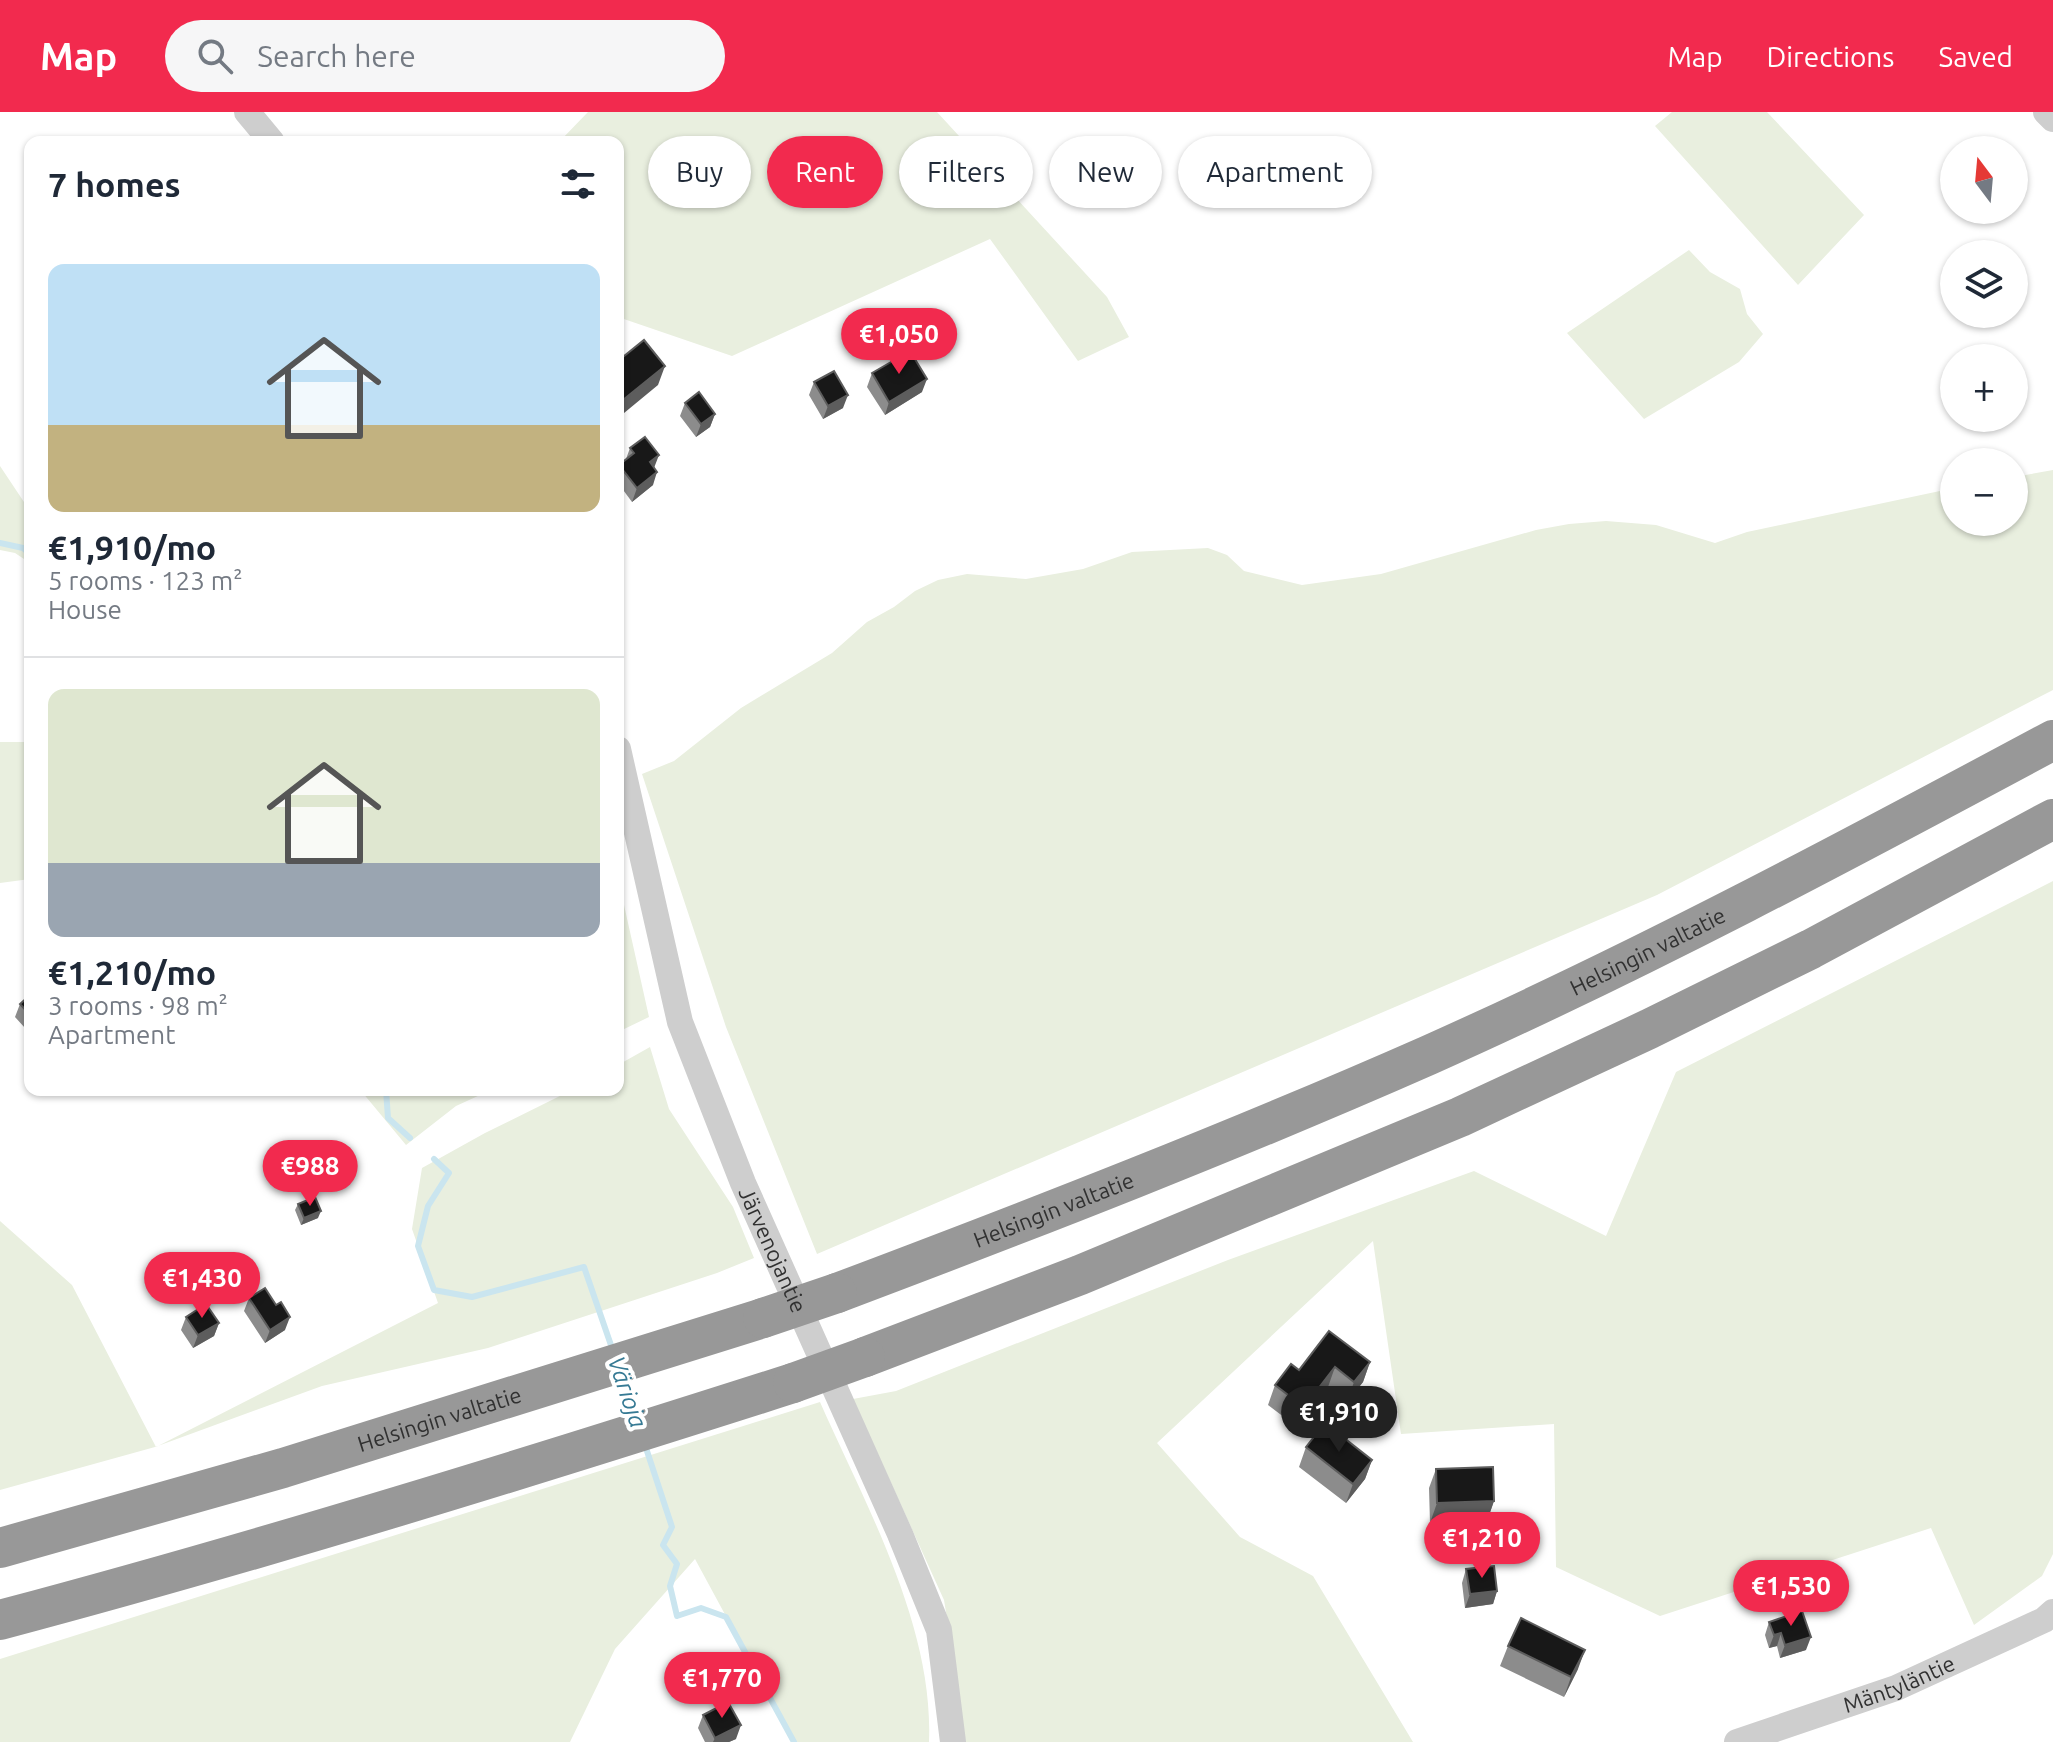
<!DOCTYPE html>
<meta charset="utf-8">
<style>
:root{--surface:#fff;--page:#f6f6f7;--text:#1f2937;--muted:#747a83;--line:#e0e1e3;--accent:#f22a4e}
body{margin:0;font-family:Ubuntu,sans-serif;background:var(--page);color:var(--text);height:100vh;display:flex;flex-direction:column;font-size:30px;white-space:nowrap}
*{box-sizing:border-box;margin:0}
p{font-size:26px;color:var(--muted)}
.icon{flex:none;width:44px;height:44px;fill:none;stroke:currentColor;stroke-width:2;stroke-linecap:round;stroke-linejoin:round}
.map{position:relative;flex:1;overflow:hidden}
.drawer{position:absolute;left:24px;top:24px;width:600px;height:960px;display:flex;flex-direction:column;background:var(--surface);border-radius:16px;box-shadow:0 2px 6px #0004}
.drawer>*{flex:none}
.banner{position:absolute;left:648px;top:24px;width:760px;height:72px;display:flex;gap:16px}
.needle{width:52px;rotate:344deg}
.fabs{position:absolute;left:1940px;top:24px;display:grid;gap:16px}
.fabs a{display:grid;place-items:center;width:88px;height:88px;border-radius:50%;background:var(--surface);box-shadow:0 2px 6px #0004;font-size:40px}
.price{position:absolute;translate:-50% -68px;padding:0 18px;border-radius:28px;background:var(--accent);color:#fff;font-size:26px;line-height:52px;filter:drop-shadow(0 2px 4px #0008)}
.price::after{content:'';position:absolute;left:50%;top:48px;width:24px;height:18px;margin-left:-12px;background:inherit;clip-path:polygon(0 0,100% 0,50% 100%)}
.price.current{background:#222;color:#fff}
ul{padding:0;list-style:none}
li{display:grid;align-content:center;gap:16px;height:424px;padding:0 24px}
li+li{border-top:2px solid var(--line)}
li span{display:grid;place-items:center;height:248px;border-radius:16px;color:#555}
li>.icon{margin-inline-start:auto}
span .icon{width:144px;height:144px;fill:#fffc;stroke-width:1}
li b{font-size:34px}
h2{display:flex;justify-content:space-between;align-items:center;height:96px;padding:0 24px;font-size:34px}
.pill{padding:0 28px;border-radius:36px;background:var(--surface);box-shadow:0 2px 6px #0004;font-size:28px;line-height:72px}
.pill.current{background:var(--accent);color:#fff}
header{display:flex;align-items:center;gap:48px;box-sizing:border-box;height:112px;padding:0 40px;background:var(--accent);color:#fff}
header strong{font-size:38px}
nav{display:flex;gap:44px;margin-inline-start:auto;font-size:28px}
.search{width:560px;height:72px;background:var(--page);display:flex;align-items:center;gap:20px;box-sizing:border-box;padding:0 28px;border-radius:44px;color:var(--muted);font-size:30px}
.map>svg:first-child{display:block}
</style>
<header>
<strong>Map</strong>
<div class="search"><svg class="icon" aria-label="search" viewBox="0 0 24 24"><circle cx="10" cy="10" r="6"/><path d="M15 15l6 6"/></svg>Search here</div>
<nav><a>Map</a><a>Directions</a><a>Saved</a></nav>
</header>
<div class="map">
<svg width="2053" height="1630" viewBox="0 0 2053 1630">
<rect width="100%" height="100%" fill="#fff"/>
<!-- green -->
<path fill="#e9efdf" d="M588,0H937L1107,185L1129,225L1078,249L990,127L732,244L618,205V30H559Z
M1672,0H1767L1864,103L1798,173L1655,14Z
M1689,138L1710,160L1740,177L1747,202L1763,222L1739,250L1644,307L1567,221Z
M0,354L30,399V451L15,441L0,438Z
M2053,358V578L1657,783L817,1142L726,915L642,662L674,649L741,596L832,541L867,510L894,495L915,479L938,468L967,462L1026,467L1083,457L1132,440L1208,436L1227,443L1244,459L1302,473L1381,462L1536,418L1569,412L1606,409L1656,413L1715,431L1747,420L1954,376V410H2014V365Z
M0,630H30V767L0,771Z
M618,766L649,905L618,920Z
M2053,769V1442L2042,1464L1974,1513L1931,1416L1660,1504L1556,1455L1554,1312L1401,1322L1373,1129L1157,1331L1240,1425L1313,1464L1413,1630H961L960,1585L944,1488L853,1287L896,1279L1228,1148L1474,1059L1606,1124L1676,960Z
M650,935L669,997L733,1095L754,1146L717,1161L488,1236L322,1274L155,1335L0,1378V1109L72,1173L156,1335L438,1191L412,1117L422,1056L485,1021L572,978H618V953Z
M364,978H491L456,994L406,1033L362,980Z
M820,1290C866,1394 934,1514 929,1630H794L695,1447L615,1537L570,1630H0V1547Z"/>
<g fill="none" stroke-linecap="round" stroke-linejoin="round">
<!-- stream -->
<path stroke="#cae5ef" stroke-width="6" d="M0,431L23,436L30,442
M386,978L388,1006L410,1026
M434,1047L449,1061L428,1094L418,1134L434,1178L472,1185L584,1155L613,1239
M622,1265L636,1308
M645,1333L672,1415L663,1433L677,1452L670,1474L677,1504L701,1496L726,1505L794,1630"/>
<!-- minor -->
<g stroke="#cecece" stroke-width="26">
<path d="M247,0L272,30"/>
<path d="M2046,0L2053,7"/>
<path id="s1" d="M618,637L680,910L743,1071L900,1422L939,1518L953,1630"/>
<path id="s2" d="M1737,1630L1896,1576L2044,1508L2053,1500"/>
</g>
<!-- highway -->
<g stroke="#989898" stroke-width="40">
<path id="s3" d="M837,1181C1036,1106 1234,1029 1429,943C1642,848 1848,738 2053,628"/>
<path d="M865,1245L1080,1163L1460,1005L1649,917L1811,837L2053,707"/>
<path id="s4" d="M0,1436L283,1356L763,1206"/>
<path d="M0,1508C267,1437 530,1355 793,1271"/>
</g>
<!-- highway-bridge -->
<path stroke="#989898" stroke-width="40" d="M763,1206L837,1181
M793,1271L865,1245"/>
</g>
<!-- wall -->
<path fill="#8c8c8c" d="M872,261L922,280L885,303L867,275Z
M814,270L843,296L823,307L809,283Z
M685,291L715,302L710,315L696,325L680,304Z
M630,336L654,356L653,373L632,390L618,371V355L619,353L626,347Z
M30,883V912L25,916L15,905L20,892Z
M298,1092L318,1106L301,1113L295,1098Z
M249,1186L276,1193L285,1218L265,1231L244,1199Z
M186,1205L219,1211L214,1224L193,1236L181,1218Z
M1370,1250L1363,1270L1347,1290L1328,1275L1297,1315L1268,1293L1275,1273L1299,1258Z
M1306,1335L1372,1348L1365,1367L1346,1391L1299,1355Z
M1436,1357L1494,1389L1487,1409L1430,1411L1429,1376Z
M1466,1457L1497,1479L1493,1492L1465,1496L1462,1471Z
M1769,1510L1806,1538L1780,1546L1777,1534L1769,1536L1765,1523Z
M1508,1534L1578,1557L1564,1585L1500,1554Z
M703,1603L736,1627L729,1630H705L698,1616Z"/>
<!-- shaded-wall -->
<path fill="#5d5d5d" d="M665,254L658,273L618,306V292Z
M927,267L922,280L885,303L889,290Z
M848,283L843,296L823,307L828,294Z
M715,302L710,315L696,325L701,312Z
M659,343L654,356L650,350Z
M657,360L653,373L632,390L637,376Z
M321,1099L318,1106L301,1113L304,1106Z
M290,1205L285,1218L265,1231L270,1218Z
M219,1211L214,1224L193,1236L198,1223Z
M1370,1250L1363,1270L1347,1290L1354,1270Z
M1335,1255L1328,1275L1297,1315L1304,1295Z
M1372,1348L1365,1367L1346,1391L1353,1372Z
M1494,1389L1487,1409L1430,1411L1437,1391Z
M1497,1479L1493,1492L1465,1496L1470,1482Z
M1781,1521L1777,1534L1769,1536L1774,1523Z
M1811,1525L1806,1538L1780,1546L1785,1533Z
M1585,1538L1578,1557L1564,1585L1571,1565Z
M741,1613L736,1627L729,1630H713L715,1626Z"/>
<!-- building -->
<path fill="#181818" stroke="#5d5d5d" stroke-width="2" d="M644,228L665,254L618,292V249Z
M910,239L927,267L889,290L872,261Z
M834,259L848,283L828,294L814,270Z
M699,280L715,302L701,312L685,291Z
M645,325L659,343L650,350L657,360L637,376L619,353L634,341L630,336Z
M30,883V903L20,892Z
M315,1085L321,1099L304,1106L298,1092Z
M265,1176L276,1193L281,1190L290,1205L270,1218L249,1186Z
M206,1192L219,1211L198,1223L186,1205Z
M1329,1219L1370,1250L1354,1270L1335,1255L1304,1295L1275,1273L1291,1252L1299,1258Z
M1325,1311L1372,1348L1353,1372L1306,1335Z
M1493,1355L1494,1389L1437,1391L1436,1357Z
M1494,1454L1497,1479L1470,1482L1466,1457Z
M1802,1499L1811,1525L1785,1533L1781,1521L1774,1523L1769,1510Z
M1521,1506L1585,1538L1571,1565L1508,1534Z
M728,1590L741,1613L715,1626L703,1603Z"/>
<g text-anchor="middle" stroke-width="8" stroke-linejoin="round" paint-order="stroke">
<!-- street labels -->
<g font-size="22" fill="#313131" stroke="#fff">
<text dy="8" stroke="none"><textPath href="#s3" startOffset="880">Helsingin valtatie</textPath></text>
<text dy="8" stroke="none"><textPath href="#s3" startOffset="232">Helsingin valtatie</textPath></text>
<text dy="8" stroke="none"><textPath href="#s1" startOffset="526">Järvenojantie</textPath></text>
<text dy="8" stroke="none"><textPath href="#s4" startOffset="458">Helsingin valtatie</textPath></text>
<text dy="8" stroke="none"><textPath href="#s2" startOffset="172">Mäntyläntie</textPath></text>
</g>
<!-- water labels -->
<g font-size="24" font-style="italic" fill="#367a94" stroke="#fff">
<text transform="translate(627 1280) rotate(71)" y="8">Värioja</text>
</g>
</g>
</svg>
<div class="fabs">
<a><svg class="needle" viewBox="-14 -14 28 28"><path d="M0-13l5 13h-10z" fill="#e53935"/><path d="M0 13l5-13h-10z" fill="#747a83"/></svg></a>
<a><svg class="icon" aria-label="layers" viewBox="0 0 24 24"><path d="M12 4l9 5-9 5-9-5zM3 14l9 5 9-5"/></svg></a>
<a>+</a>
<a>−</a>
</div>
<b class="price" style="left:899px;top:264px">€1,050</b>
<b class="price" style="left:310px;top:1096px">€988</b>
<b class="price" style="left:202px;top:1208px">€1,430</b>
<b class="price current" style="left:1339px;top:1342px">€1,910</b>
<b class="price" style="left:1482px;top:1468px">€1,210</b>
<b class="price" style="left:1791px;top:1516px">€1,530</b>
<b class="price" style="left:722px;top:1608px">€1,770</b>
<div class="banner">
<a class="pill">Buy</a>
<a class="pill current">Rent</a>
<a class="pill">Filters</a>
<a class="pill">New</a>
<a class="pill">Apartment</a>
</div>
<section class="drawer">
<h2>7 homes<svg class="icon" aria-label="filters" viewBox="0 0 24 24"><path d="M4 7h16M4 17h16"/><circle cx="9" cy="7" r="2"/><circle cx="15" cy="17" r="2"/></svg></h2>
<ul>
<li><span style="background:linear-gradient(#bfe0f5 65%,#c2b280 0)"><svg class="icon" aria-label="home" viewBox="0 0 24 24"><path d="M3 11l9-7 9 7M6 9v11h12V9"/></svg></span><div><b>€1,910/mo</b><p>5 rooms · 123 m²</p><p>House</p></div></li>
<li><span style="background:linear-gradient(#dfe7d0 70%,#9aa5b1 0)"><svg class="icon" aria-label="home" viewBox="0 0 24 24"><path d="M3 11l9-7 9 7M6 9v11h12V9"/></svg></span><div><b>€1,210/mo</b><p>3 rooms · 98 m²</p><p>Apartment</p></div></li>
</ul>
</section>
</div>
